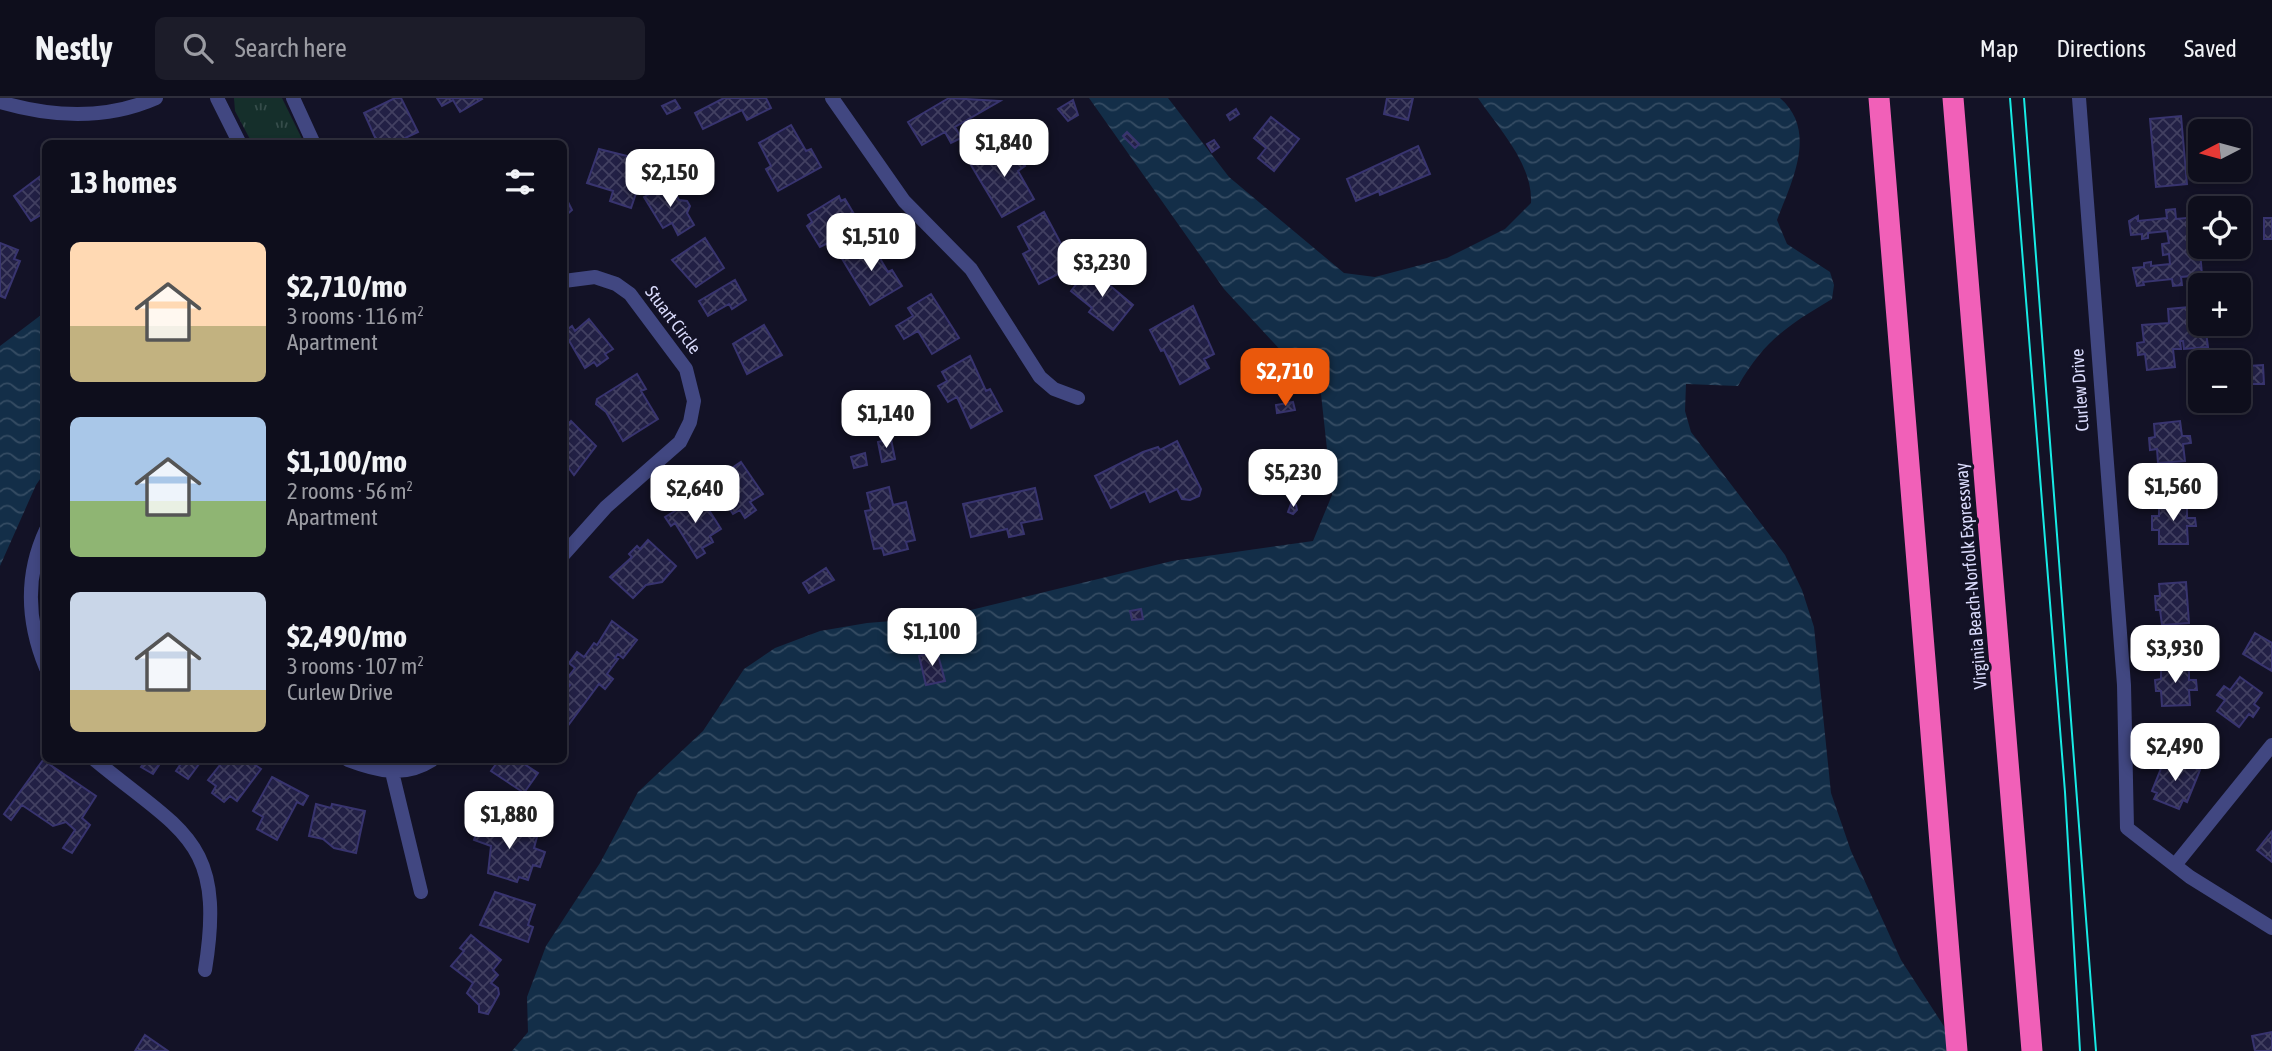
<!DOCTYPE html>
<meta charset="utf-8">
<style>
:root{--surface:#0e0e1c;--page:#1c1c29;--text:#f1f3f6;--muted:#9b9ca3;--line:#2e2e3b;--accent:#ea580c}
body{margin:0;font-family:"Asap Condensed",sans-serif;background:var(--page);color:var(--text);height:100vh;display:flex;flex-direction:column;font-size:26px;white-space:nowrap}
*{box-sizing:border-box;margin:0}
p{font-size:23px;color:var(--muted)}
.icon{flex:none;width:38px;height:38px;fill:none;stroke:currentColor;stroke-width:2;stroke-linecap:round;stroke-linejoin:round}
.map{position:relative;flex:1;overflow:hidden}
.details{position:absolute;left:42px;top:42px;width:525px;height:623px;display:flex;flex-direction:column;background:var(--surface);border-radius:10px;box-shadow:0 4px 10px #0003,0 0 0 2px var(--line)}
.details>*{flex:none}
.needle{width:46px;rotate:264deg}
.tools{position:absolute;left:2188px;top:21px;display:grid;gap:14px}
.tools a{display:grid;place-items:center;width:63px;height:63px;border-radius:10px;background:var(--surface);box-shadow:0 4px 10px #0003,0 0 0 2px var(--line);font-size:35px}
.price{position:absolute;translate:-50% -60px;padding:0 16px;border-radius:14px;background:#fff;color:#222;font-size:23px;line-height:46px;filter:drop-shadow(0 2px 4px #0008)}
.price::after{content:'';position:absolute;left:50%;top:42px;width:21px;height:16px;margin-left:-10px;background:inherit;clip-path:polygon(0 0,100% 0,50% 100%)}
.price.active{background:var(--accent);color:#fff}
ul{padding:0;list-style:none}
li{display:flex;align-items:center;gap:21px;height:175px;padding:0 28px}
li span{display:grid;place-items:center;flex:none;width:196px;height:140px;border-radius:10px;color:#555}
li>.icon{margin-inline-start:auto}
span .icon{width:84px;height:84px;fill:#fffc;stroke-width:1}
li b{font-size:30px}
h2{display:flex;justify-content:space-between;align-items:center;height:84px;padding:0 28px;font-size:30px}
header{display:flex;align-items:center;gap:42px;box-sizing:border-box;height:98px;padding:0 35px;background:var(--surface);border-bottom:2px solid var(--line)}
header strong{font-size:33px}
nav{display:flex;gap:38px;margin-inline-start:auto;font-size:24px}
.search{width:490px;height:63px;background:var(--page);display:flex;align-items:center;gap:18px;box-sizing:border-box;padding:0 24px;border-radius:10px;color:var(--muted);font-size:26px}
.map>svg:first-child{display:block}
</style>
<header>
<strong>Nestly</strong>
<div class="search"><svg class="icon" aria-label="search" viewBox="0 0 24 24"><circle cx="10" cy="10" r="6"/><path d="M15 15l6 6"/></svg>Search here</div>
<nav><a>Map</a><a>Directions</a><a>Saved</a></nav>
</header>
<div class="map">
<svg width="2272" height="953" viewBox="0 0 2272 953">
<defs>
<pattern id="grass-tufts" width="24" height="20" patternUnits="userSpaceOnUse" patternTransform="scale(1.75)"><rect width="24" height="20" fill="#152f2b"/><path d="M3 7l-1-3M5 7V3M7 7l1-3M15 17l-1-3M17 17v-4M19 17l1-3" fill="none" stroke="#364d4b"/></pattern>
<pattern id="water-waves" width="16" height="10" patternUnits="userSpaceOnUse" patternTransform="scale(1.75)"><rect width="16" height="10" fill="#132e48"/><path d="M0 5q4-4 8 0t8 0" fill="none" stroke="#354c63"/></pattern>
<pattern id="building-cross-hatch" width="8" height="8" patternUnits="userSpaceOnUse" patternTransform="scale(1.75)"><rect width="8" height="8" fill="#222045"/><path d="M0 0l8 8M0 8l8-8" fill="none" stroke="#424061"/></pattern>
</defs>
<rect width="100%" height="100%" fill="#131226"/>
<!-- grass -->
<path fill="url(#grass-tufts)" d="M234,0H282L304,45H252L235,13Z"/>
<!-- water -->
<path fill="url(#water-waves)" d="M1089,0H1168L1229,79L1344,175L1375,179L1447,160L1505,131L1531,105C1533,66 1499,31 1478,0H1780C1818,33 1792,83 1777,122L1787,146L1830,174L1834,187L1832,201C1787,228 1765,242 1738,288L1686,286L1685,313L1691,334L1785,457L1802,492L1814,529L1831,695L1851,753L1901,862L1960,953H512L528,934L527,899L546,848L600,765L638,694L703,633L744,571L775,550L820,533L867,525L942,519L1172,463L1313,443L1332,397L1321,296L1224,191Z
M45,214V374L36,387L0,468V248Z"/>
<!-- building -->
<path fill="url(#building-cross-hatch)" stroke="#38346f" stroke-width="2" d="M395,0H401L418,34L405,40L402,46H378L364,15Z
M437,0H481L482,1L460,14L453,2L442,8Z
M724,0H766L771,10L747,22L742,12L703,31L695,15Z
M949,0L1000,3L955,29L961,40L951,45L945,34L922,47L908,24Z
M1387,0H1413L1408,22L1384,16Z
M675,2L680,10L667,16L662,8Z
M1073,2L1078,17L1068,23L1058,11Z
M1236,11L1239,16L1230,22L1227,17Z
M2181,18L2187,86L2156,89L2150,21Z
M1271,19L1299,41L1274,73L1258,60L1266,50L1254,40Z
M791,27L806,53L811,51L821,69L778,93L766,71L771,68L759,45Z
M1127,34L1139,46L1135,50L1123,38Z
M1214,42L1219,49L1212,54L1207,46Z
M1011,44L1025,68L1018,73L1034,101L1002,119L971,67Z
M1418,48L1430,76L1380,97L1379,93L1356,103L1347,81Z
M599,51L647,63L631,110L610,103L613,93L587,85Z
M42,77H46V117L44,115L31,123L14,98Z
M669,85L679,102L687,103L690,108L687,115L694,127L678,137L672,125L663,130L644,99Z
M564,96L572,112L564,119Z
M839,98L841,103L845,101L866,136L838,153L832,143L820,149L807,128L812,124L808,117Z
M2175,111L2176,121L2197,119L2200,149H2205L2206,153H2200L2202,177L2181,179L2182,187L2173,188L2172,181L2143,184L2144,187L2137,188L2133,170L2144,169V165L2151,164V168L2170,166L2169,156L2163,157L2162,146L2169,145L2167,133L2148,135V140L2142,141V136L2131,137L2129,123L2138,118V123L2167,120L2166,112Z
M1044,114L1066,155L1073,151L1081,164L1039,186L1023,156L1030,152L1018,129Z
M2264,120H2272V141H2264Z
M705,140L724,170L696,189L672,162Z
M869,142L888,174L892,172L902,188L870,207L841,159Z
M0,145L18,152L14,161L20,163L5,200L0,198Z
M1115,159L1123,169L1112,178L1104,168Z
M1089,170L1133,207L1113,232L1089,214L1092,210L1071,193Z
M735,182L746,202L732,211L729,206L708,218L699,203Z
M931,196L959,240L932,256L918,233L904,241L896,228L913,218L908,210Z
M1193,208L1214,256L1204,261L1209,270L1180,286L1164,252L1161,253L1150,232Z
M2200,208V226H2205L2208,249L2184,251L2183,243H2180L2181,251H2173L2175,269L2147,272L2145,256L2138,257L2137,245L2144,244L2142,227L2169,225L2168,211Z
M589,221L613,251L605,256L608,260L597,268L594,264L585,270L564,234L572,228L575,233Z
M764,227L782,257L747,276L733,246Z
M970,258L986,293L990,291L1002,313L971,330L957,299L948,304L938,288L947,283L942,274Z
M2263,267L2264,286H2250L2249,268Z
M2244,268L2245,281H2238V269Z
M637,276L646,291L641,293L658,321L623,343L606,314L596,306L597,301Z
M1293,304L1295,312L1277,315L1276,307Z
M909,305L914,313L907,318L901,311Z
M571,323L596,348L574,377L564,364V325L566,328Z
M2180,323L2182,338H2190L2191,345L2183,346L2185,363L2158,365L2157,351L2150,352L2149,340L2155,339L2154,326Z
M891,341L895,361L882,364L878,344Z
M1177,343L1201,391L1199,398L1190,402L1182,401L1177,391L1150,404L1145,393L1111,410L1095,378L1143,354L1158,349L1160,352Z
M865,355L867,367L854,370L851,359Z
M741,364L763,396L750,404L756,412L745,420L740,412L733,416L717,391L713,394L708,386Z
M889,389L893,407L906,404L915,442L906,444L908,451L884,457L882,450L874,451L865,413L871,412L867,395Z
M1035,390L1042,421L1021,425L1024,436L1009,439L1007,431L971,439L963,406Z
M700,398L721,431L710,438L713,444L702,450L705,455L697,460L675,425L671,428L665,419Z
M2159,404H2187V420H2195L2196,428H2187L2188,446H2159V432H2152V418H2159Z
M1291,406L1296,407L1297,412L1293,416L1288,414Z
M648,442L676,468L662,484L646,487L633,500L610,479L632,459L629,456L637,448L640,451Z
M826,470L834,482L809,495L803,485Z
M2186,484L2189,525L2162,527L2160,512H2156L2155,498H2160L2159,486Z
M1141,511L1143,521L1132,522L1130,513Z
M612,523L637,542L623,560L618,556L615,560L618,561L607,576L613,581L605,591L599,586L564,633V595L570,587L565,583L575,570L569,565L577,554L584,559L594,545L597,547Z
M2255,535L2272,545V573L2243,556Z
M937,553L945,583L926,587L919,558Z
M2189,566V582H2196L2197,592H2189L2190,607L2162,608L2161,593H2156L2155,582L2161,581V567Z
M2240,579L2262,595L2254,606L2259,610L2253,619L2249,616L2239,629L2217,613L2225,602L2217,597L2224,588L2230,592Z
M2166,658L2200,672L2187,704L2183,702L2179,711L2154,701L2157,695L2152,693Z
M43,662L96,698L82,720L90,727L72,755L63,750L75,732L66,724L53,728L22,707L11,722L4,716Z
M146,662L159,667L153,676L141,669Z
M178,662H202L188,681L176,673L182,664Z
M224,662H248L261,671L237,703L230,698L224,704L212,695L216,688L208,682Z
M499,662H518L538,675L524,695L491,673Z
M272,679L308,698L303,707L297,704L277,742L257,731L263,719L253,713Z
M316,706L331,710L332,706L365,713L356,755L334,750L323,741L309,738Z
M481,722L537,739L534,750L545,754L540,769L533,767L528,782L519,779L517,784L488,775L491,748L474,742Z
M2272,733V764L2257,752Z
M495,794L535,807L528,827L533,829L528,844L480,827Z
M471,837L501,862L493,872L498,877L491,885L498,890L499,896L488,916L479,914V907L467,895L473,885L451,868L464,853L460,850Z
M2272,934V953H2255L2252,938Z
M145,937L168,953H135Z"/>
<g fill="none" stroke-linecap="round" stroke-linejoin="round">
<!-- street -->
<path stroke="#414781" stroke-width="14" d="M217,0L240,46
M293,0L314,46
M832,0L904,103L971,171L1040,279L1054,291L1078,300
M2079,0L2124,587L2127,730L2190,779L2272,830
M0,4C51,19 106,22 156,0
M564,183L595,179L616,186L630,196L686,271L694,303L690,324L680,344L606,409L564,456
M46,432C25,477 27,524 46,570
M95,662C183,735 226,742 205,872
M348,662C377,673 404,680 432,662
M392,674L421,794
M2175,767L2272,647"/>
<!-- highway -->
<path stroke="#f160b8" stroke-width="21" d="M1879,0L1957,953
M1953,0L2032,953"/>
<!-- tram -->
<path stroke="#18eae4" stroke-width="2" d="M2010,0L2065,694L2080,953
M2024,0L2096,953"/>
</g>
<g text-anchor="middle" stroke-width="6" stroke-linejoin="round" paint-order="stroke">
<!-- street labels -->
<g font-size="18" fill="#dadbfc" stroke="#131226">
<text transform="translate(673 222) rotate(53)" y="6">Stuart Circle</text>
<text transform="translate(2080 292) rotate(-94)" y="6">Curlew Drive</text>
<text transform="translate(1971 478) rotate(-95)" y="6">Virginia Beach-Norfolk Expressway</text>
</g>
</g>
</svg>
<div class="tools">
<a><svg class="needle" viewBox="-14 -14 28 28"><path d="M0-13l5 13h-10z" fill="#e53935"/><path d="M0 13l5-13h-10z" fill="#9b9ca3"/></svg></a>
<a><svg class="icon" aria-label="locate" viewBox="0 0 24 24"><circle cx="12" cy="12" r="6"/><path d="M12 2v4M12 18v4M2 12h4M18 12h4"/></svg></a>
<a>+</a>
<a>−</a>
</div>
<b class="price" style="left:1004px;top:81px">$1,840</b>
<b class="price" style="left:670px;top:111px">$2,150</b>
<b class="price" style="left:871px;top:175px">$1,510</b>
<b class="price" style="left:1102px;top:201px">$3,230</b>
<b class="price active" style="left:1285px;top:310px">$2,710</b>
<b class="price" style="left:886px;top:352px">$1,140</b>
<b class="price" style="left:1293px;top:411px">$5,230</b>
<b class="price" style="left:2173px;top:425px">$1,560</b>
<b class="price" style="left:695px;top:427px">$2,640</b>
<b class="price" style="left:932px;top:570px">$1,100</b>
<b class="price" style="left:2175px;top:587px">$3,930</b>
<b class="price" style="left:2175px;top:685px">$2,490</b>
<b class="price" style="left:509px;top:753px">$1,880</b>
<section class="details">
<h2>13 homes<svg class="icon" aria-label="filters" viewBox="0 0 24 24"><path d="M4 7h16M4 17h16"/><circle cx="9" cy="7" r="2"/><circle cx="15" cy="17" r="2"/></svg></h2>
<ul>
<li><span style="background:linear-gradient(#ffd9b3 60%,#c2b280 0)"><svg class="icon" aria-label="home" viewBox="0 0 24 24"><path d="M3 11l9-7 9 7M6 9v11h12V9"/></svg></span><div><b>$2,710/mo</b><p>3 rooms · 116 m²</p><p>Apartment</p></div></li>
<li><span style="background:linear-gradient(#a9c7e8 60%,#8fb573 0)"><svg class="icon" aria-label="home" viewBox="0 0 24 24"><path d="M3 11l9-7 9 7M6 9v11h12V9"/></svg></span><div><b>$1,100/mo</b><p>2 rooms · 56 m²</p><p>Apartment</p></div></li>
<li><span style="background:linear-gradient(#c9d6e8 70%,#c2b280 0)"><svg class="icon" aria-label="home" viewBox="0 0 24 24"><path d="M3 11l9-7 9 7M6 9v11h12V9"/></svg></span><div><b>$2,490/mo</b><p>3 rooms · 107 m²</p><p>Curlew Drive</p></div></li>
</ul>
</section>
</div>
